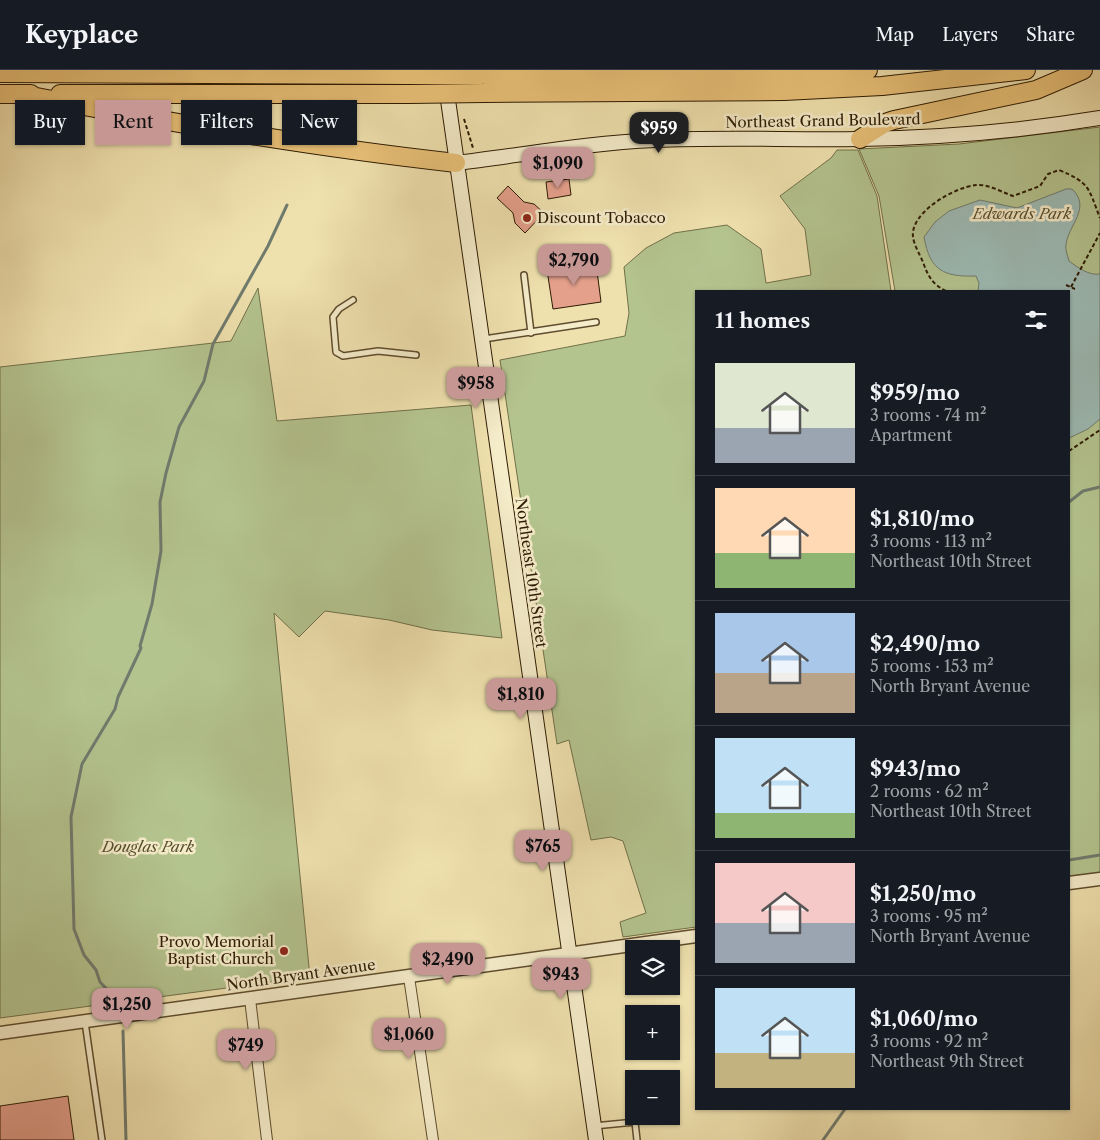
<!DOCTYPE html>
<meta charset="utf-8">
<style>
:root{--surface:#171b24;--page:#20242c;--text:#f1f3f6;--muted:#9ea1a6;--line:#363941;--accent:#c59692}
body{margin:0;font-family:"Libre Caslon Text",serif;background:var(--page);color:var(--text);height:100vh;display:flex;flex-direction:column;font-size:19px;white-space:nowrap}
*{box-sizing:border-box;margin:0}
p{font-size:16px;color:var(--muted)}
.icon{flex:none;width:28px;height:28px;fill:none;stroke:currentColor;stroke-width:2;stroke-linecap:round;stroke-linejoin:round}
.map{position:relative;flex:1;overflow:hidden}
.side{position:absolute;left:695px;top:220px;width:375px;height:820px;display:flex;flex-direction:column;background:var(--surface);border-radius:0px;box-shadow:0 1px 4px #0004}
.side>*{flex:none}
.banner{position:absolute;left:15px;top:30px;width:475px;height:45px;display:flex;gap:10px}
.tools{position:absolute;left:625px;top:870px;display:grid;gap:10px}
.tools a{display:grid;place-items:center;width:55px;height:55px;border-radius:0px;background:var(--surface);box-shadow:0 1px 4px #0004;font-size:25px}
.price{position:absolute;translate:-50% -42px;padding:0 11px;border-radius:10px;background:var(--accent);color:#111;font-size:16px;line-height:32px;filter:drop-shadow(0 1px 2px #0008)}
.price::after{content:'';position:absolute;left:50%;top:30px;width:15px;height:11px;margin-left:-8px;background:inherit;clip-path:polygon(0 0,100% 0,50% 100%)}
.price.selected{background:#222;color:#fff}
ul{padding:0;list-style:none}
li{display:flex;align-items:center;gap:15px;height:125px;padding:0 20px}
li+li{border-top:1px solid var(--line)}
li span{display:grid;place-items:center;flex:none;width:140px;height:100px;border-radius:0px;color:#555}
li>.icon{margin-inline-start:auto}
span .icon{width:60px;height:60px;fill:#fffc;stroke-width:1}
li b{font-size:21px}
h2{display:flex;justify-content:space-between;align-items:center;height:60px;padding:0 20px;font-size:21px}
.pill{padding:0 18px;border-radius:0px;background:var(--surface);box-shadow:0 1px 4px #0004;font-size:18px;line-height:45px}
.pill.selected{background:var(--accent);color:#111}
header{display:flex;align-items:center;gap:30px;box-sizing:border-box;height:70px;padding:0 25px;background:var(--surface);border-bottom:1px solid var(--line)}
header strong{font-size:24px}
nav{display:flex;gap:28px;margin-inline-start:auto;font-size:18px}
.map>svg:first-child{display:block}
</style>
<header>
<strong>Keyplace</strong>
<nav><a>Map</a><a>Layers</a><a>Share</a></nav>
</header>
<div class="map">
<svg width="1100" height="1070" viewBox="0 0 1100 1070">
<rect width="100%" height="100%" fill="#efe1ae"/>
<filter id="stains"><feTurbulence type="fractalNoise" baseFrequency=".004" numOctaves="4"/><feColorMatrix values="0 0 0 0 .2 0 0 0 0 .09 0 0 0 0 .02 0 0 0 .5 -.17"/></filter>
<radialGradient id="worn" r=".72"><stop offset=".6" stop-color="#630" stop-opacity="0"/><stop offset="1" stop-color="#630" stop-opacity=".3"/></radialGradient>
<!-- green -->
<path fill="#b4c48f" stroke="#707049" d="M1100,57V803L1069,807V221H895L879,126L859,79L959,74Z
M837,80H858L877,126L891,221H696V857L623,867L620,852L646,843L623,771L611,767L591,770L569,670L557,674L500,290L625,266L629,243L624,197L646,178L674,163L727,155L761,179L766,213L811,205L805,159L780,126L831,88Z
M258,218L277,351L471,335L502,568L432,560L389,550L325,541L299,567L274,543L310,907L0,948V297L231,271Z"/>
<!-- water -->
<path fill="#9dbbb5" stroke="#707b6e" d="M1066,119H1072C1092,138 1068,155 1066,175C1065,180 1068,186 1069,191C1077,197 1089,206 1100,204V349L1088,359L1069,368V221H978L979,213L976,206C944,207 930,201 924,167L935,152L949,141L980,130L1017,138Z"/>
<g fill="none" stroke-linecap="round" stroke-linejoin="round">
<!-- stream -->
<path stroke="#707b6e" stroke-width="3" d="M1069,432L1083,421L1100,417
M1069,790L1100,785
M121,934L100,912L96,900L84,885L74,859L71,747L82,694L115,639L118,627L141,578L140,576L152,534L161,481L160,432L166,403L179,357L204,311L213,274L268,176L287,135
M123,961L126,1070
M823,1070L845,1039"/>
</g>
<!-- building -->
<path fill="#e5a08c" stroke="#2d1b03" d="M569,109L571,125L548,129L546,112Z
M508,116L524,132L534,134L544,143L525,163L515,153L513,143L497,128Z
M596,193L601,232L553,239L547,200Z
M68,1026L74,1070H0V1036Z"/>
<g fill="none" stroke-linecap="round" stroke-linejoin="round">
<!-- service casing -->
<g stroke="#5e4c2e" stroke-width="8">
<path id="service" d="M524,205L531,263
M353,230L339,239L333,247L336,282L343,286L378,281L416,285
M484,269L596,252
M85,952L102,1070
M594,1056L635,1052L637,1070"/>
</g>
<!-- minor casing -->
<g stroke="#5e4c2e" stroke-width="12">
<path id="minor" d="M409,907L433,1070
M250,929L267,1070"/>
</g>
<!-- tertiary casing -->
<g stroke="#5e4c2e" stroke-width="15">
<path id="tertiary" d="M1069,813L1100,809
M0,963L696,866"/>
</g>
<!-- secondary casing -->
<g stroke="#2d1b03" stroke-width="16">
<path id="secondary" d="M446,16L596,1070
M456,93C523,85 588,73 655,70C723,67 791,70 859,69C940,68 1021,61 1100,48"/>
</g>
<!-- motorway casing -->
<g stroke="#2d1b03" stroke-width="20">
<path id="motorway" d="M0,3L409,5
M482,5L723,6L868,0
M484,23L784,21L882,16L1026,0
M0,24H31
M21,24C165,52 310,77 456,93
M60,24H409
M860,69L885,53L894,50L1036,20L1083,0"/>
</g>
<!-- path -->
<path stroke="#2d1b03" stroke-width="2" stroke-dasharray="4 2.5" stroke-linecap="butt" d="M464,49L473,78
M1066,215L1075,219
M1071,217L1100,163
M946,221C932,214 928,206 923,192C920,185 914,175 913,167C910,142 955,117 976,115C989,114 1001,122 1013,126L1040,116L1048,104L1059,100C1090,113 1088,117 1100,148
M1069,381L1100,360"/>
<!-- service -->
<use href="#service" stroke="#f5ecca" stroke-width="5"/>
<!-- minor -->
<use href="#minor" stroke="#f5ecca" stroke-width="10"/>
<!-- tertiary -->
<use href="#tertiary" stroke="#f5ecca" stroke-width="12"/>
<!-- secondary -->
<use href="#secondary" stroke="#f5ecca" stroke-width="14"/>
<!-- motorway -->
<use href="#motorway" stroke="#e8c077" stroke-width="18"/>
<!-- motorway-bridge casing -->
<g stroke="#2d1b03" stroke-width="20" stroke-linecap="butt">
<path id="motorway-bridge" d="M409,5H482
M409,24L484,23"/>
</g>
<!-- motorway-bridge -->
<use href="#motorway-bridge" stroke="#e8c077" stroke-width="18"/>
</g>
<!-- markers -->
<g fill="#8f2418" stroke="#f5ecca" stroke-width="2">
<circle cx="527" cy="148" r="5"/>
<circle cx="284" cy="881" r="5"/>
</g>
<g text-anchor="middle" stroke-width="5" stroke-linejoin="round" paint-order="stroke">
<!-- street labels -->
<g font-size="15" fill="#2d1b03" stroke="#f5ecca">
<text transform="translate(823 51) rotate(-1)" y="5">Northeast Grand Boulevard</text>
<text transform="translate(531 503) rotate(82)" y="5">Northeast 10th Street</text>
<text transform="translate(301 905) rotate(-8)" y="5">North Bryant Avenue</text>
</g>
<!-- park labels -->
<g font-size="15" font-style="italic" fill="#564e2d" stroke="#f5ecca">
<text x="1022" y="149">Edwards Park</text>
<text x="148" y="782">Douglas Park</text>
</g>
<!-- poi labels -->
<g font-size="15" fill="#2d1b03" stroke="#f5ecca" text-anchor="start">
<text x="537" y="153">Discount Tobacco</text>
<text x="274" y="877" text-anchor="end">Provo Memorial<tspan x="274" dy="17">Baptist Church</tspan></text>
</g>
</g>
<rect width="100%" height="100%" filter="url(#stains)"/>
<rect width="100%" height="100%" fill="url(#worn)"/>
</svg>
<div class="tools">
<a><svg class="icon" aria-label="layers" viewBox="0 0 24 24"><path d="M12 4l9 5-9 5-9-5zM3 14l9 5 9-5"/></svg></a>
<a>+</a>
<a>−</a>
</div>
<b class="price selected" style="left:659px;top:84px">$959</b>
<b class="price" style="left:558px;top:119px">$1,090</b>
<b class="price" style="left:574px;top:216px">$2,790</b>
<b class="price" style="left:476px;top:339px">$958</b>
<b class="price" style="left:521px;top:650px">$1,810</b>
<b class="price" style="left:543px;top:802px">$765</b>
<b class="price" style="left:448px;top:915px">$2,490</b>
<b class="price" style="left:561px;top:930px">$943</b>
<b class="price" style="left:127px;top:960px">$1,250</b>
<b class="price" style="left:409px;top:990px">$1,060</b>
<b class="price" style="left:246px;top:1001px">$749</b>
<div class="banner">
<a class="pill">Buy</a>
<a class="pill selected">Rent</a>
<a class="pill">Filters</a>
<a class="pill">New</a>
</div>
<section class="side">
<h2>11 homes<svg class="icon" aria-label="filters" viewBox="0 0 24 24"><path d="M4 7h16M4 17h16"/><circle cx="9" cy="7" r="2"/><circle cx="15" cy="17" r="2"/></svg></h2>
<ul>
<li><span style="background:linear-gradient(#dfe7d0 65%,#9aa5b1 0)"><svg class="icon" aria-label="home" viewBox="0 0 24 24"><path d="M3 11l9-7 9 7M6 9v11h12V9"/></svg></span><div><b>$959/mo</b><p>3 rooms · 74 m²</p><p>Apartment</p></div></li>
<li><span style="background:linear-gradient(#ffd9b3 65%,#8fb573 0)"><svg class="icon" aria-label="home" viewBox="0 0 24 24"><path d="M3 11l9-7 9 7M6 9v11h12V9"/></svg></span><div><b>$1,810/mo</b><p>3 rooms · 113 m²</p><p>Northeast 10th Street</p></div></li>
<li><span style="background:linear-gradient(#a9c7e8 60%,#b9a48a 0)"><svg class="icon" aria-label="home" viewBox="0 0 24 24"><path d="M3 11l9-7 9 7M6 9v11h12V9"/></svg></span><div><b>$2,490/mo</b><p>5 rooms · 153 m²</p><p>North Bryant Avenue</p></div></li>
<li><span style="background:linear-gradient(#bfe0f5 75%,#8fb573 0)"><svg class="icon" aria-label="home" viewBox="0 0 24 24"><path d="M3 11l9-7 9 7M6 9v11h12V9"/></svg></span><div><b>$943/mo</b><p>2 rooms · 62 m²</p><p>Northeast 10th Street</p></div></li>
<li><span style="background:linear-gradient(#f6c9c9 60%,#9aa5b1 0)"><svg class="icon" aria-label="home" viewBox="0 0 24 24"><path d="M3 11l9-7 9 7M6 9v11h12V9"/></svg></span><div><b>$1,250/mo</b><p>3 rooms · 95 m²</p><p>North Bryant Avenue</p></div></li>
<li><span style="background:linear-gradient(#bfe0f5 65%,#c2b280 0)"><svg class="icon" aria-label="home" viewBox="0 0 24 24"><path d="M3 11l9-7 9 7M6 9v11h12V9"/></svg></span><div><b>$1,060/mo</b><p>3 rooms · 92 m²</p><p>Northeast 9th Street</p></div></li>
</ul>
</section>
</div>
